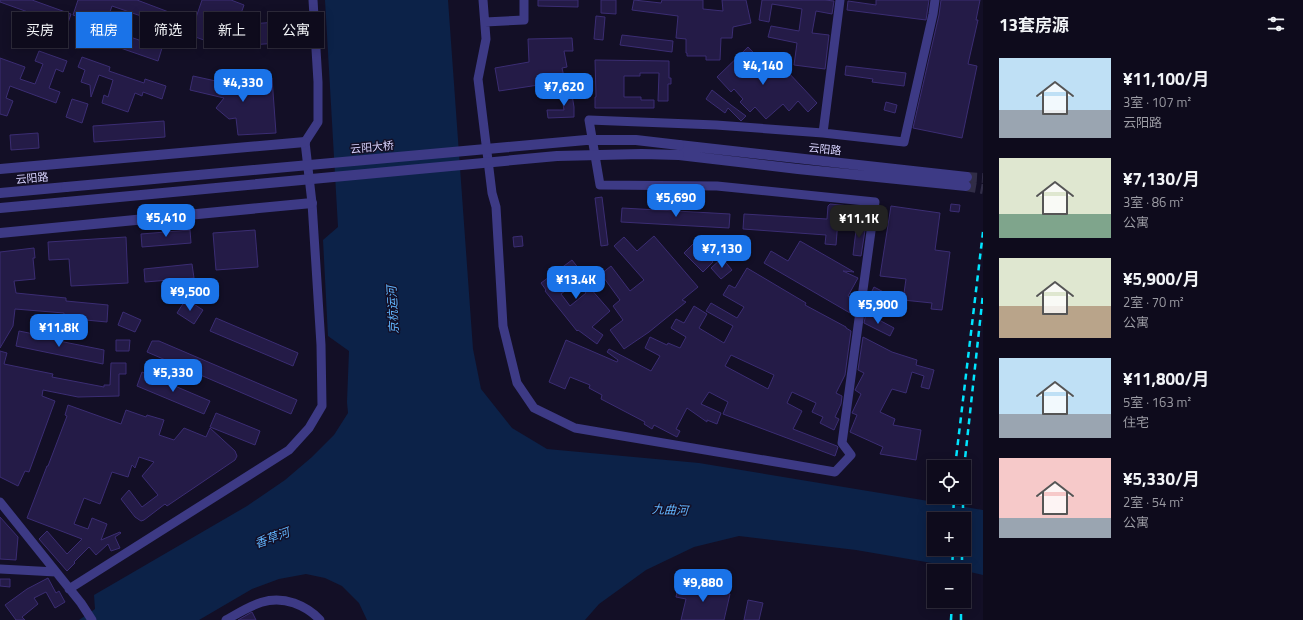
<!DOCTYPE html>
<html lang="zh">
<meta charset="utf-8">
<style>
:root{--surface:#0e0b1c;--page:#1c1929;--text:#f1f3f6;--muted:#9b9ba3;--line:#2e2b3b;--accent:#1a73e8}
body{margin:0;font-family:"Titillium Web","Noto Sans SC",sans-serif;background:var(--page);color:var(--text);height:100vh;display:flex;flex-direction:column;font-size:15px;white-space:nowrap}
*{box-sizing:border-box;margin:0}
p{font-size:13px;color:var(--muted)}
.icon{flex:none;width:22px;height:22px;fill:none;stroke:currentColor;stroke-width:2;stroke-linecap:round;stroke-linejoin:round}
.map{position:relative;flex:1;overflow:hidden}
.sheet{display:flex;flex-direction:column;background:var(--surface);width:320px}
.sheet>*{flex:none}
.hud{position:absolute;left:12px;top:12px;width:380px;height:36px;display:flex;gap:8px}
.tools{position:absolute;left:927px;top:460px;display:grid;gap:8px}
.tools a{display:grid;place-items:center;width:44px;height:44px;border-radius:0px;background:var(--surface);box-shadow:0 2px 10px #0003,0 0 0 1px var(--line);font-size:20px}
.price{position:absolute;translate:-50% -34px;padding:0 9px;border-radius:8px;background:var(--accent);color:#fff;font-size:13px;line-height:26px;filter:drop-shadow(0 1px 2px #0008)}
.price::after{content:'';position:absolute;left:50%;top:24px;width:12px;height:9px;margin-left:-6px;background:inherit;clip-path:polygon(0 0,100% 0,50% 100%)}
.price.active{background:#222;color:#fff}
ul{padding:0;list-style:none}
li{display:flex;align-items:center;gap:12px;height:100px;padding:0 16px}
li span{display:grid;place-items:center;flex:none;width:112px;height:80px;border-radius:0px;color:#555}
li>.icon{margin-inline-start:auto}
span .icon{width:48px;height:48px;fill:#fffc;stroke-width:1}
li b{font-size:17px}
h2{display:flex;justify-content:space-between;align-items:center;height:48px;padding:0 16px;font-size:17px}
.pill{padding:0 14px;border-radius:0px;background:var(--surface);box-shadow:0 2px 10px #0003,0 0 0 1px var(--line);font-size:14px;line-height:36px}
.pill.active{background:var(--accent);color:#fff}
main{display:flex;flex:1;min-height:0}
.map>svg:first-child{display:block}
</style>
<main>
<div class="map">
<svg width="983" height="620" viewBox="0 0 983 620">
<rect width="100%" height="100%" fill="#130f26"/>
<!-- water -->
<path fill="#0c2248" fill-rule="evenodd" d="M325,0H448L473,349L481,389L512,428L547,449L699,463L983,510V575L932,563L856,550L739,536L694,547L646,570L599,604L585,620H367L359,603L342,586L325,578L306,574L279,579L252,589L199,620H79L95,609L94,595L247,506L285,480L312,457L334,435L348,413L347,402L349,351L328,336L323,240L338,227ZM934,519H964V549H934Z"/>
<!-- building -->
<path fill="#241b47" stroke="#3b2d73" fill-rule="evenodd" d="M0,0H32L71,14L67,26L0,2Z
M78,0H137L174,14L170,26L112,6L105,26L73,15Z
M202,0H231L244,5L237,25L277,22L278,43L223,47L190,35Z
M538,0H578V7L538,6Z
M601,0H616V14L601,13Z
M634,0L661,3L662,0H703V9L723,11L722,0H746L751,23L733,27L732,38H721L720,60H706V56H687V53H686V39L676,38L678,16L632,10Z
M762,0H825L834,1L832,14L816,11L812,33L829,35L825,69L794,65L797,43L768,37L771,26L799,31L802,9L772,4L769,22L759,20Z
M876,0H929L926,20L847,10L848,1L876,5Z
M941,0H980L976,20H978L968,64L977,66L962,138L913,128L939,15Z
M596,16L605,17L603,40L594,39Z
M113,31L162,48L158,61L109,44Z
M622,35L673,41L672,52L620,45Z
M572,38L573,51H564L567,67L562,68L565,81L499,91L495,68L529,62L528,39Z
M748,47L777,77L786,70L817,103L808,112L798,101L789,111L783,104L766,119L755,107L750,112L740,102L743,99L734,89L731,92L717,77Z
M39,51L67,61L63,72L56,69L49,88L60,92L56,103L10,86L6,98L13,101L7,116L0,114V58L25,67L20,79L35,84L43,64L35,61Z
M82,57L110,67L109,71L144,83L145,79L166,86L162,99L143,92L142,96L135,93L128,112L102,103L104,95L108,97L113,80L99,75L91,97L90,85L81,82L85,70L78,67Z
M595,60L669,61V78H671V84H668V101H658L659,73H640V76H624V97H641V100H654V108H595V97H596Z
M846,66L906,73L904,86L872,82L873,79L845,75Z
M193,76L234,85L233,80L272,78L276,133L238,135L236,118L229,119L216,108L224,98L190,90Z
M571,89L574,107V117L548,118L547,110H564L561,91Z
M712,90L731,105L746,116L741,121L728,108L725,113L706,99Z
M72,99L88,104L82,123L66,117Z
M886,102L897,105L895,113L884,110Z
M164,121L165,137L94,142L93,126Z
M38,133L39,148L11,150L10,135Z
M602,197L608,245L601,246L595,198Z
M830,204L860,207V210L839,208L836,245L825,244L826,235L743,229L744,214L827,219L828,206Z
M951,204L960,205L959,212L950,211Z
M891,206L940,213L935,250L950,252L942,310L931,309L932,303L903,300L906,279L880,276Z
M622,208L730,214L729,228L621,222Z
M857,222L866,224L861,256L853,255Z
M190,230L191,243L142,247L141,234Z
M255,230L258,267L216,270L213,233Z
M522,236L523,246L514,247L513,237Z
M654,236L698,287L682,300L686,302L649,332L624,349L610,330L623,320L613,306L620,300L601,274L611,266L630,291L644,280L614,246L624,237L637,251Z
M126,237L128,283L71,286L69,259L49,260L48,242Z
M800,241L854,272L843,271L858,278L848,296L855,300V304L850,313L764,263L771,251L788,261Z
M694,243L713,262L703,272L684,253Z
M34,248L35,258H33L35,279L14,281L16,293L66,298V301L108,305L107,322L64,318V313L15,309L13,326L0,348V252Z
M722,258L732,270L721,279L711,268Z
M572,260L587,279L584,281L610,311L592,327L603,335L597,344L578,330L577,331L545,291L546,290L541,283ZM577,282L586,293L570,306L561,294Z
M192,264L194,278L145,282L144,269Z
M747,268L806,303L805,305L846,327V328L851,331L845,375L836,393L842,396L841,404L835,417L839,419L834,430L820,423L823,417L812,412L816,403L792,392L787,403L802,411L793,429L837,446L838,447L835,456L723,414L728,402L709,392L701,404L721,413L717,424L707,420V422L687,408L676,429L680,431L677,437L654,425L652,429L644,424L645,422L601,399L602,395L589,388L590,385L570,377L565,389L549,382L566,340L617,362L618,360L607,352L609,349L651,371L660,356L645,348L650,337L667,345L668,343L680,348L686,337L671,328L676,319L684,323L694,306L707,314L699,328L724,343L733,326L706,311L711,303L737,318L744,307L723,295L729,285L735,288ZM731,355L774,375L768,389L725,366Z
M874,287L899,300L893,312L868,299Z
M186,299L203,310L194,324L177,313Z
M123,312L141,320L135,332L118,325Z
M866,313L894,328L890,336L864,323Z
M216,318L298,353L293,366L210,331Z
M19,331L59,339V341L104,350L103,364L16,346Z
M863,337L892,352L917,360L916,365L934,370L929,389L921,387L924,376L912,372L906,393L892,389L880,412L895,419L893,425L921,430L916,460L880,454L883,447L850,432L857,415L852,413L861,394L855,390L864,373L858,370Z
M116,340H130L129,351H116Z
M152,341H159L297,400L291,414L147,352Z
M0,351L7,353L4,364L53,374L52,377L104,387V385H110L111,363H126V374H119V396L78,397L43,390L42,396L55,401L29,472L25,471L18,486L0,477Z
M142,372L210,401L204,414L137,386Z
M68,405L121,424L126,410L146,417L147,415L164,420L159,435L174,440L184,428L206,437L210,428L235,451L237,456L235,460L167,506L165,504L144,520L141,521L135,517L121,499L129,490L142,507L158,495L142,476L154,462L139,457L135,468L132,465L128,477L112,472L100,504L84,498L74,524L88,529L92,518L107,524L101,540L120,532L121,533L115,537L120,548L111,551L108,544L96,555L89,547L74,562L75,563L67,571L39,539L47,531L67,554L82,539L27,518L47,466H48L67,416L65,415Z
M216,413L260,431L255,445L210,427Z
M0,517L18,537L16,560L0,559Z
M48,578L56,593L59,591L65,602L55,608L46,592L34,598L38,604L22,617L25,620H16L5,605L27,589Z
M0,579H10V587L0,586Z
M679,583L730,594L724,620H681L686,599L676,597Z
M748,600L763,603L759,620H744Z
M252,612L256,620H238Z"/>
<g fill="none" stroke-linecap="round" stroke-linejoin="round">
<!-- tertiary-tunnel -->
<path stroke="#312d47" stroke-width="10" stroke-dasharray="10 5" stroke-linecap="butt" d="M967,177L983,178
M966,186L983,189"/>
<!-- minor -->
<path stroke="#3d3a85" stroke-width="9" d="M483,0L486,39L478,79L492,193L496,207L503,326L517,383L534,408L575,428L835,472L851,455L842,443L875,202L717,186L600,185L589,120L716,125L823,133L904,142L933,14L935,0
M485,22L524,20V0
M823,133L840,0
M0,502L81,603L92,620
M0,569L56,572
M69,589L289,450L309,428L322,406L321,345L312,203L305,142L318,122V82L313,0
M226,620C249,607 267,594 294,603C305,607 312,611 320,620"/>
<!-- tertiary -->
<path stroke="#3d3a85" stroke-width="10" d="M679,145L967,177
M679,155L798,169L966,186
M0,169L305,142
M0,193L66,187
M0,208L66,202
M0,233L312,203"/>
<!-- rail -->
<path stroke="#00e5ff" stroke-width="2.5" stroke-dasharray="6 5" stroke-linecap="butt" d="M955,467L983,232
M964,468L983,294
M953,519L954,497
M963,519V497
M952,571L953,549
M962,571V549
M951,620L952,601
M961,620V601"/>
<!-- tertiary-bridge -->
<path stroke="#3d3a85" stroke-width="10" d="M66,187L586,140H636L679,145
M66,202L557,156L642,154L679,155"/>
</g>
<g text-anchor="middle" stroke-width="3" stroke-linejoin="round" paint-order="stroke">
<!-- street labels -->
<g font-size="11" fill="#d9d4ff" stroke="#130f26">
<text transform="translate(372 147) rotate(-5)" y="4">云阳大桥</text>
<text transform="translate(825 149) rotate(6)" y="4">云阳路</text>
<text transform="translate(32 178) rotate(-5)" y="4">云阳路</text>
</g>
<!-- water labels -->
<g font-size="12" font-style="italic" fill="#62b6ff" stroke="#130f26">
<text transform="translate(393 310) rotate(-93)" y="4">京杭运河</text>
<text transform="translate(670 510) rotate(3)" y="4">九曲河</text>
<text transform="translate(272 538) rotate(-20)" y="4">香草河</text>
</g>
</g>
</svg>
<div class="tools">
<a><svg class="icon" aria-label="locate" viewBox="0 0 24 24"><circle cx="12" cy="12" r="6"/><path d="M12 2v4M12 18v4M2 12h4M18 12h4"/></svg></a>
<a>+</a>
<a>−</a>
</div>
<b class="price" style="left:763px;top:86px">¥4,140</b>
<b class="price" style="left:243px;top:103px">¥4,330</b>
<b class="price" style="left:564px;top:107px">¥7,620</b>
<b class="price" style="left:676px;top:218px">¥5,690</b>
<b class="price" style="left:166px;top:238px">¥5,410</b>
<b class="price active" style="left:859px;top:239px">¥11.1K</b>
<b class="price" style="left:722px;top:269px">¥7,130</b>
<b class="price" style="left:576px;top:300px">¥13.4K</b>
<b class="price" style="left:190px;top:312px">¥9,500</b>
<b class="price" style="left:878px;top:325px">¥5,900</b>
<b class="price" style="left:59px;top:348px">¥11.8K</b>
<b class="price" style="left:173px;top:393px">¥5,330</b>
<b class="price" style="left:703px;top:603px">¥9,880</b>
<div class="hud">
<a class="pill">买房</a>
<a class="pill active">租房</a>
<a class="pill">筛选</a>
<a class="pill">新上</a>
<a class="pill">公寓</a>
</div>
</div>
<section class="sheet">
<h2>13套房源<svg class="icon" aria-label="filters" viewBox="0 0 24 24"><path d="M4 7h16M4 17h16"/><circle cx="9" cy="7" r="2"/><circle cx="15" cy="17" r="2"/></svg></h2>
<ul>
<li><span style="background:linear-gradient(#bfe0f5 65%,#9aa5b1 0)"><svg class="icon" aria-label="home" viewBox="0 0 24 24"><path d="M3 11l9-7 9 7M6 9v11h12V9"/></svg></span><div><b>¥11,100/月</b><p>3室 · 107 m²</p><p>云阳路</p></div></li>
<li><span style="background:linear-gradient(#dfe7d0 70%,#7fa58c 0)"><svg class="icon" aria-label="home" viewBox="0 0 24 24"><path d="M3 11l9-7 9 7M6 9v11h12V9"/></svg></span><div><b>¥7,130/月</b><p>3室 · 86 m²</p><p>公寓</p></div></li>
<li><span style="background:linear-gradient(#dfe7d0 60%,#b9a48a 0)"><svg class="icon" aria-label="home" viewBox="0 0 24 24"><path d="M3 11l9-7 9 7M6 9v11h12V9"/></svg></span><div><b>¥5,900/月</b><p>2室 · 70 m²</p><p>公寓</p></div></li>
<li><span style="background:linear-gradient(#bfe0f5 70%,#9aa5b1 0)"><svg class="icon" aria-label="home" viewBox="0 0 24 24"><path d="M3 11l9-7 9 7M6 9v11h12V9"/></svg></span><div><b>¥11,800/月</b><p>5室 · 163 m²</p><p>住宅</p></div></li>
<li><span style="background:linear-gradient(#f6c9c9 75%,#9aa5b1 0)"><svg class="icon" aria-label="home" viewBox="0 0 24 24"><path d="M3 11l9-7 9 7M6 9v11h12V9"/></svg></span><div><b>¥5,330/月</b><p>2室 · 54 m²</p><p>公寓</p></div></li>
</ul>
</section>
</main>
